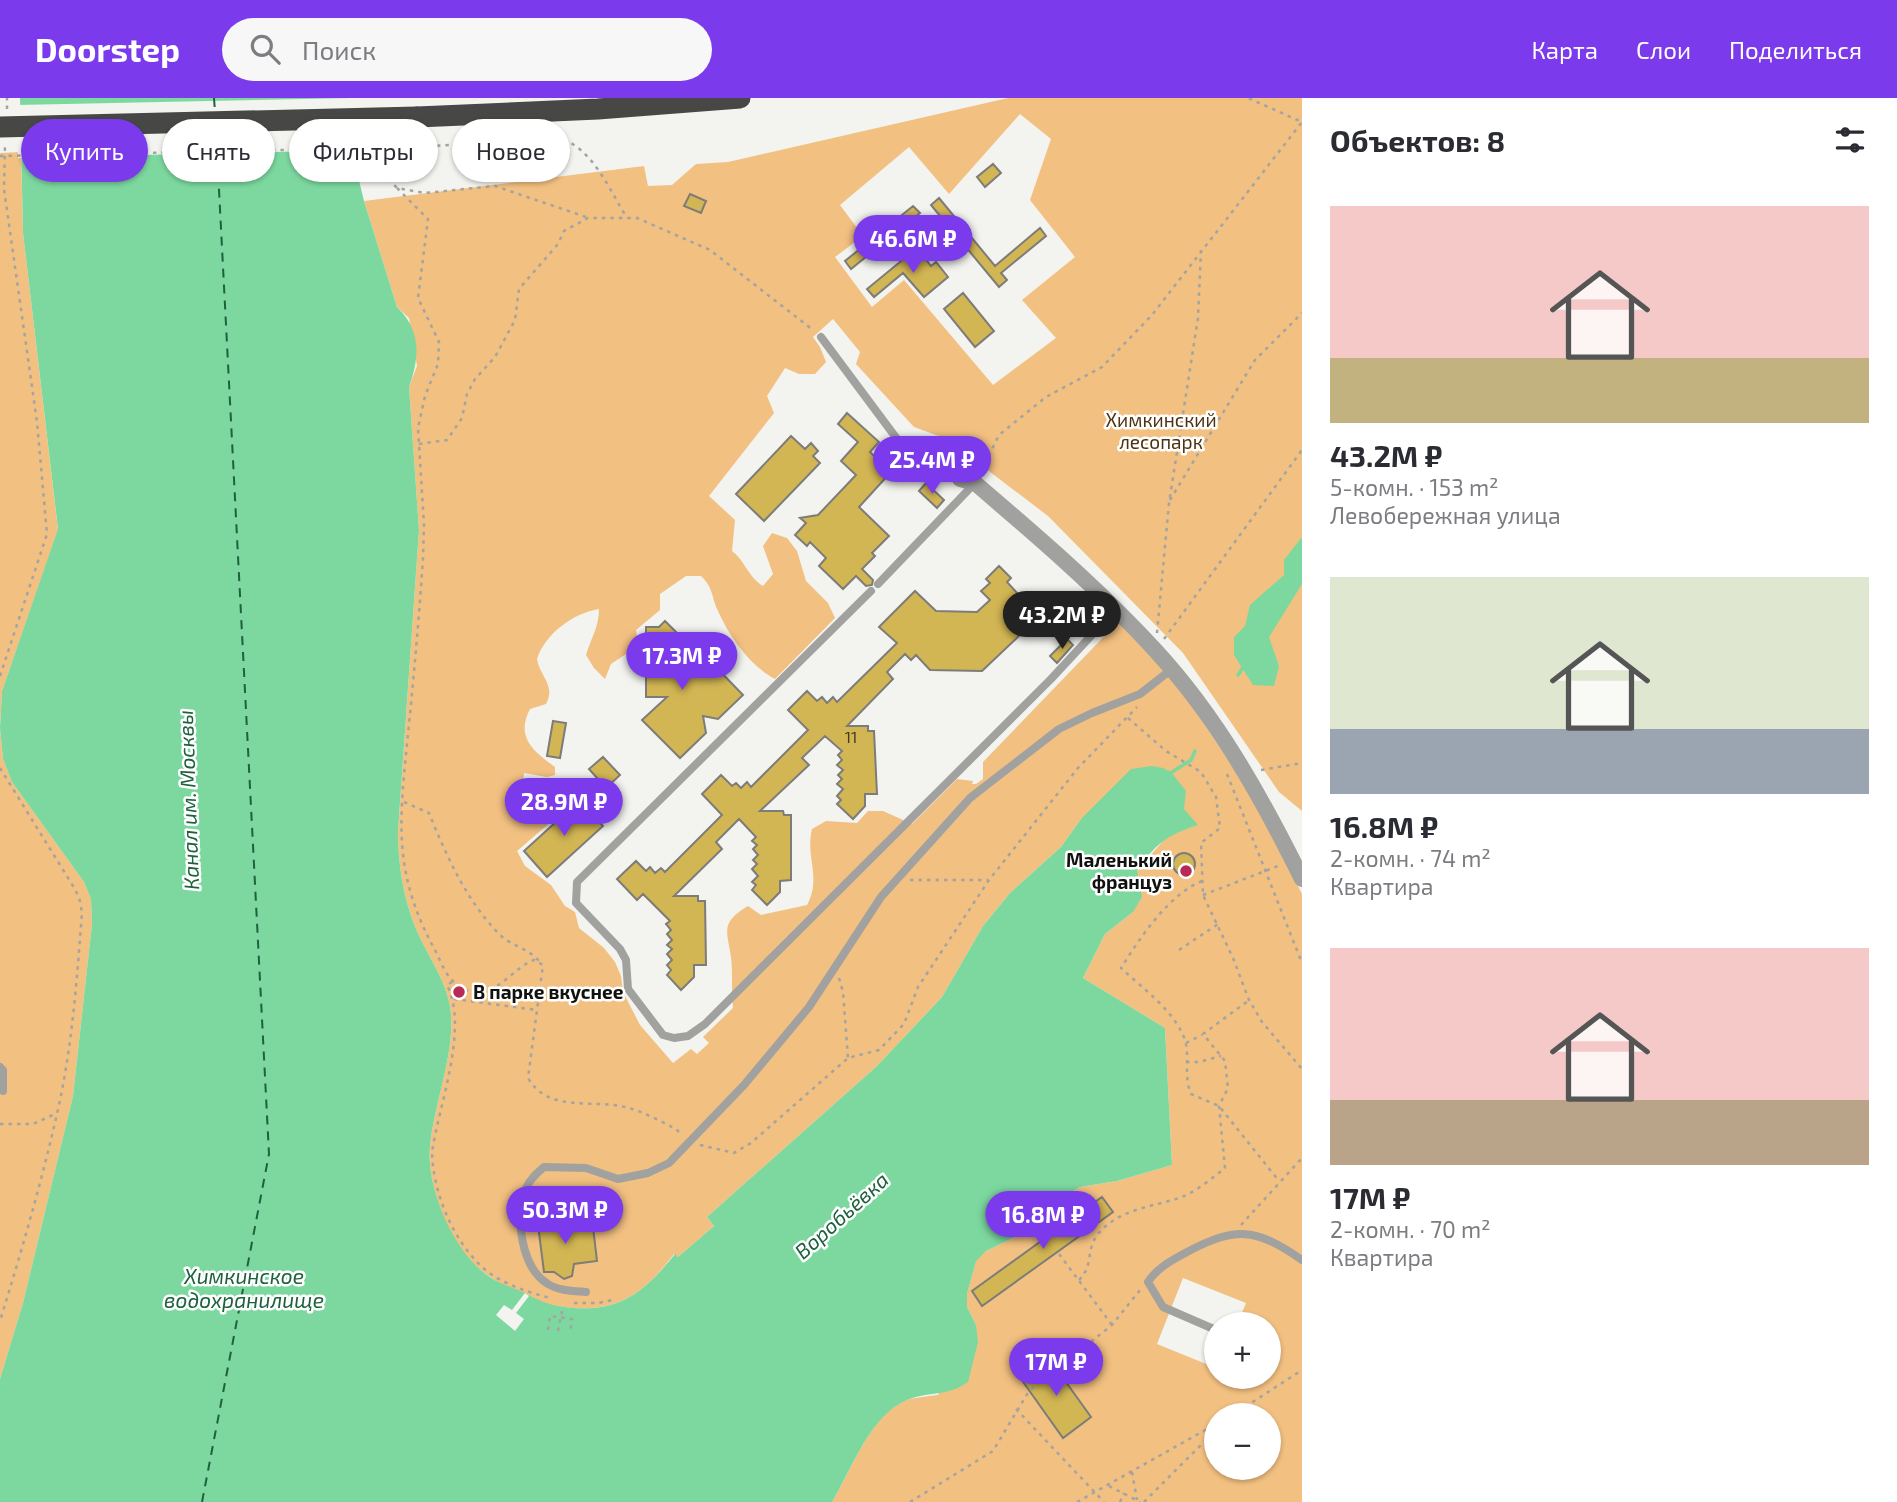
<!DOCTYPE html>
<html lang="ru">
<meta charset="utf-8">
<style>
:root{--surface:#fff;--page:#f7f7f7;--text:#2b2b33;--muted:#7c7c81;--accent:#7c3aed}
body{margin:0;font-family:"Exo 2",sans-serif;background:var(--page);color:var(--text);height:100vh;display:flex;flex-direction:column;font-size:26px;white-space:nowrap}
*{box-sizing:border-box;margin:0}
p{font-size:23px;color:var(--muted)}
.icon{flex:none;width:38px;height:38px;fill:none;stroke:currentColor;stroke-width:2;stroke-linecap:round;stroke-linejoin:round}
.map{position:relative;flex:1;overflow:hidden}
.drawer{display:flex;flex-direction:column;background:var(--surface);width:595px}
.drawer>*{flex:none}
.banner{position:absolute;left:21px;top:21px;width:665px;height:63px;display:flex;gap:14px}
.buttons{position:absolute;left:1204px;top:1214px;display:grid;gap:14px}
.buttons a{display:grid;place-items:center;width:77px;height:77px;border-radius:50%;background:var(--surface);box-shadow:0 2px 5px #0004;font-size:35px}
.price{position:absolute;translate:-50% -60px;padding:0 16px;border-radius:24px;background:var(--accent);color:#fff;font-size:23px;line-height:46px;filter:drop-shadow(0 2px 4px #0008)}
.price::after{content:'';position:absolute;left:50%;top:42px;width:21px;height:16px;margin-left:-10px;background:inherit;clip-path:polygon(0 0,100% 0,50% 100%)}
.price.on{background:#222;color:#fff}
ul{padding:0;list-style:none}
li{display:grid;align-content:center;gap:14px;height:371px;padding:0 28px}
li span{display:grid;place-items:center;height:217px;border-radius:0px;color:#555}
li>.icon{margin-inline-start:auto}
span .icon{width:126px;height:126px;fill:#fffc;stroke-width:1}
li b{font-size:30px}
h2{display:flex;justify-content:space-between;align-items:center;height:84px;padding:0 28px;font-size:30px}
.pill{padding:0 24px;border-radius:32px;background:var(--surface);box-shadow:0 2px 5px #0004;font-size:24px;line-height:63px}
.pill.on{background:var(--accent);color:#fff}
header{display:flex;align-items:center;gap:42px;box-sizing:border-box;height:98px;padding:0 35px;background:var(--accent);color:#fff}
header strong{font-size:33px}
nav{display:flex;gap:38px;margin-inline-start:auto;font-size:24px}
.search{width:490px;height:63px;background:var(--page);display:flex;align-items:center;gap:18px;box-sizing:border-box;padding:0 24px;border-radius:38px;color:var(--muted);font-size:26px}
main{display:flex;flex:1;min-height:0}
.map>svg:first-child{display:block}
</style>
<header>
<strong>Doorstep</strong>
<div class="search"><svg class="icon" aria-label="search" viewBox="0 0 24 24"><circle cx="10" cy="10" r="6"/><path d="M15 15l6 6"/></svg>Поиск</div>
<nav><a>Карта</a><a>Слои</a><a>Поделиться</a></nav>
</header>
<main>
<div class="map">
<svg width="1302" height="1404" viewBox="0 0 1302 1404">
<rect width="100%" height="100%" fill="#f3f3ef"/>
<!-- green -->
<path fill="#f2c081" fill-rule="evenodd" d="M1008,0H1302V713L1279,694L1183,555L1048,418L947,341L914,329L856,266L860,254L833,221L813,239L820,249L826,264L815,276H799L785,270L767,298L774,315L709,398L735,422L732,453C746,464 748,479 763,488L773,476L763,448L772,435L787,440L797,453L806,483L828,505L835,520L775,581C750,568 729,538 718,513C711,498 714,491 701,478H686L660,496V512L636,532L638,548L611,566L605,581L594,570L586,557C591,540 599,529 599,511C573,515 545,536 537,561C540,579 556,587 546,606L530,611C515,639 534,654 555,669V677L547,679L524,675L523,684L559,717L517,753L525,768L551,787L565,808L575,814L579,830L604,850L615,864L621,878L623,894L640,927L673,965L691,951L697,956L709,945L703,939L733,910C731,893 733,875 731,859C727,832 720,825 748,808L761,817L807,807C822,779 805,759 812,731L826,723L857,725L868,713H883L912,726L957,681L973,683L972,686H976L983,681V664L1118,524L1178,587L1255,702L1302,796V1404H832C852,1372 872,1312 910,1301C919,1299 929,1298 938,1297L976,1227L967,1209V1196L976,1162L986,1153L1013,1140L1053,1105L1080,1089L1117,1083L1172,1067L1165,930L1083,880L1105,836L1133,814L1137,773L1168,737L1081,721L1061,749L1010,795L983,828L942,899L877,968L707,1119L714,1128L678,1159L674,1156C641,1200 612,1217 557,1208C528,1203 479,1178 462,1153C443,1125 427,1083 430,1049C434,1004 457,952 450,908C445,880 427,857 416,831C403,799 398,766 398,733L419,432L409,289L417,268L409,220L397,209L364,103L644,68L648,88L672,87L696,66L728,64ZM1020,16L1051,41L1030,102L1075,159L1022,202L1056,240L993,287L904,182L872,209L835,159L863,138L840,107L909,49L949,96ZM1183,1180L1246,1205L1237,1227H1269V1279H1216V1270L1157,1246ZM1216,1318H1269V1370H1216Z
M21,54L23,135L58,432L2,593L0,630L3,661L12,684L84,784L91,801L92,826L73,998L23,1205L0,1281V55Z"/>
<!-- water -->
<path fill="#7cd89f" d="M20,0H349L350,45L364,103L397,209C421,232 420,259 409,289L419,432L398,733C398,766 403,799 416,831C427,857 445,880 450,908C457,952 434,1004 430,1049C426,1090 454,1156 490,1179C500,1186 512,1189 523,1194C534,1200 546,1206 558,1208C613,1217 640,1200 675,1156L678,1159L714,1128L707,1119L877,968L942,899L983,828L1010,795L1061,749L1081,721L1131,671L1152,668L1163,670L1171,674L1186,693L1184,711L1198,727C1167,737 1155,746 1137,773L1142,799L1133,814L1105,836L1083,880L1165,930L1172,1067L1117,1083L1080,1089L1053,1105L1013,1140L986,1153L976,1163L967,1196V1209L976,1227L978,1244L968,1284C947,1299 929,1293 907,1302C870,1317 852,1371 832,1404H0V1281L23,1205L73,998L92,826L91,801L84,784L12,684L3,661L0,630L2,593L58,431L23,135Z
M1302,439V486L1269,539L1279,568L1274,588L1253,587L1234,557V539L1245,528L1250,507L1284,477V462Z"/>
<!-- pier -->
<path fill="#f3f3ef" d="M352,0L356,52L18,60L17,7Z
M525,1195L529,1198L516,1215L524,1221L515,1233L496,1217L504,1207L512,1212Z"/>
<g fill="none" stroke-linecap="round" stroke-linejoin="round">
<!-- stream -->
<path stroke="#7cd89f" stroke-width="3.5" d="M1238,577L1244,568
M1169,676L1191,662L1195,653"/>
<!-- ferry -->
<path stroke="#1e613c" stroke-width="2" stroke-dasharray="9 7" stroke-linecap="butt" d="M214,0L215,14
M202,1404L269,1056L216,34"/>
</g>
<!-- building -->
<path fill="#d3b654" stroke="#7d7c79" stroke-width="2" d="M993,66L1001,75L985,89L977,79Z
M690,96L706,103L701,115L684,108Z
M939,100L995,168L1040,130L1046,138L1001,175L1007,182L999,189L931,107Z
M913,108L920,115L851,171L845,163Z
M917,150L931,168L936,164L948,179L924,199L903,175L874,199L867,191Z
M963,195L994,233L975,249L944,211Z
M847,315L879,344L870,354L891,374L859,409L889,438L872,455L875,458L862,471L873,482L872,487L866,488L856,478L843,491L819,468L826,460L810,444L807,448L795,437L806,425L800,420L818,417L856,377L841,363L858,344L838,326Z
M791,338L805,351L811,345L818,353L813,358L820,365L764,423L736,396Z
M926,385L944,402L937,410L919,393Z
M999,468L1011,480L1007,484L1027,506L1024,509L1033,519L1020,532L1022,535L982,573L930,572L916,557L911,562L905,556L887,574L893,581L847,628H868V633H874L877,696H865V708L853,721L837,706L841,702L837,698L843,691L837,686L842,681L838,677L843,672L837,667L842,662L838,657L842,653L825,638L802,660L809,667L760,713H783L784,717H791V782L780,783V794L767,807L752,792L756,787L752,784L758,778L752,771L757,766L753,762L758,757L753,751L757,747L752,743L756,739L739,721L716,744L722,751L674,798H698V803H705L706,867H694V879L681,892L667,877L671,872L667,867L672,862L667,856L672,851L667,847L672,842L667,836L671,832L666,826L670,823L643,796L637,802L617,781L636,763L646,773L650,769L655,775L661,770L665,774L722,717L702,696L721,677L732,688L736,685L741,690L747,684L751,689L808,632L788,612L807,593L817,603L822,599L827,605L833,599L837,604L897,545L879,529L915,493L936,513L977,514L990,502L981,493L990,485L986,481Z
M665,523L679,537V556L698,575L710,563L743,597L718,621L703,618L706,635L680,660L642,622L667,599H646V529H659Z
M1067,541L1073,547L1057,565L1050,558Z
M553,623L566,625L560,660L547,658Z
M603,659L620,677L606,690L589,671Z
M580,702L603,728L547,779L524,753Z
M1173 766a11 11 0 1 1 22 0a11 11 0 1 1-22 0Z
M1102,1099L1113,1114L982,1208L972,1193Z
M560,1116L561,1123H566L568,1132L593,1129L597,1163L574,1166L572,1178L564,1181L554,1174H544L537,1119Z
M1048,1259L1091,1319L1063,1340L1021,1281Z"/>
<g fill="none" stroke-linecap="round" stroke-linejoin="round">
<!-- path -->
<path stroke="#a4a4a1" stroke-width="2.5" stroke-dasharray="3.5 5" stroke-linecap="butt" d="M7,11V0
M372,35L373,56L378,70L397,90L425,95L495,88L586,119
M373,56L418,53V49L558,40C592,48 610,93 627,120
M397,90L428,121L418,200L439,244L438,266L425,298L418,330L424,427L423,461C419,519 414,578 408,636C404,677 398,723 404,764C409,797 420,825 436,854C444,872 453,892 474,894C498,897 514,869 534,862L543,867L528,980C548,1015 591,1001 625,1009C642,1013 660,1023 676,1031L682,1037
M419,346L447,342L462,320L467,296L475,281L495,259L515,222L519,191L558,146L564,133L588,120H637L710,152L813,232
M981,373L999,337L1046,299L1102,269L1152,217L1302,24L1248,0
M1170,402L1255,262L1302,215
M1157,535L1169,405L1198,220L1201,152
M1164,541L1302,352
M0,578L47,436L37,324L4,91L5,46
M1128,620L1166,653L1201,674L1216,699L1220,730L1201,745L1203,797L1233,860L1249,902L1262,924L1302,971
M0,670L73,788L79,799L82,814C77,881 72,951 57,1016C41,1086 21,1155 0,1223
M1261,672L1302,665
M1227,676L1302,865
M404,704L429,715C446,757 466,802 499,836C511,848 528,850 539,863
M910,782H988
M1202,783C1168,797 1140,840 1121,870C1142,890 1179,916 1186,946C1189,963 1184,979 1191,996L1219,1008L1279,1083
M1203,797L1278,768
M1179,852L1218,826
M839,880L843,894L848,960
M452,884L447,887C469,930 439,1007 432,1054C433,1094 452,1140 481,1168C499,1185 527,1194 550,1200
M454,901L537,912
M1186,945L1202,937
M1186,964H1199L1221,958
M0,1026H33L57,1015
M700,1047L734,1055L751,1045L848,960L879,952L904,926L918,889L989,782L1078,670L1137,609
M1241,1127L1302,1060
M1059,1156L1112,1227
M1079,1182C1097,1164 1081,1148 1107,1127C1128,1110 1155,1108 1179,1100C1196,1094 1211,1081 1225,1070L1219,1008L1228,990L1225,963L1203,936L1248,903
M574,1205H598L612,1202
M548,1232L550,1218L572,1221L570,1235
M558,1233L563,1208
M1016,1311L1104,1404
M1231,1318L1302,1272
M1132,1374L1137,1402
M1109,1388L1140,1404
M910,1404L993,1353L1029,1293L1112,1227L1140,1192
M1077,1404L1216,1326
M1120,1404L1124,1395
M1144,1404L1216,1332"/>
<!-- lane -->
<path stroke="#a1a2a0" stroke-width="8" d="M821,239L897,341L960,381
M878,486L975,385
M871,493L577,784L576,805L620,851L626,862L628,891L663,937L674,940L688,938L705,926L1051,581L1115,512
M0,969L3,972V993
M586,1194C574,1193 559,1193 548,1186C521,1170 514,1117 526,1090C530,1081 537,1075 544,1069L586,1070L618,1081L648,1075L669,1065L744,987L809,909L881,799L970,700L1059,631L1092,615L1140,596L1172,571
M1216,1232L1163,1209L1148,1184C1157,1170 1172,1162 1187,1154C1236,1128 1256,1130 1302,1162"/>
<!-- street -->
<path stroke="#a1a2a0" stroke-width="16" d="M960,381L975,385C1037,438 1100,492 1155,552C1217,619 1262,700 1302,781"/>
<!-- highway -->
<path stroke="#474846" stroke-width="21" d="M417,19L598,11L740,0"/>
<!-- path-bridge -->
<path stroke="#a4a4a1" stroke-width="2.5" stroke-dasharray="3.5 5" stroke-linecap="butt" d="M0,58L418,49"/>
<!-- highway-bridge -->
<path stroke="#474846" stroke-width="21" d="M0,29L417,19"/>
</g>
<!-- markers -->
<g fill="#b92955" stroke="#fff" stroke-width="2.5">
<circle cx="1186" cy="773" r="7"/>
<circle cx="459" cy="894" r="7"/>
</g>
<g text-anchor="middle" stroke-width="5" stroke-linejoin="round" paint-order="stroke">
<!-- number labels -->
<g font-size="16" fill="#423a21">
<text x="851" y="645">11</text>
</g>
<!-- park labels -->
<g font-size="19" fill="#4c3311" stroke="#fff">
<text x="1161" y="329">Химкинский<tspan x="1161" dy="22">лесопарк</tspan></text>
</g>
<!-- poi labels -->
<g font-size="19" font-weight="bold" fill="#111110" stroke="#fff" text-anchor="end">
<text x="1172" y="769">Маленький<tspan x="1172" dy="22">француз</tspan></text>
<text x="473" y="901" text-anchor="start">В парке вкуснее</text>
</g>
<!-- water labels -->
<g font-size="21" font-style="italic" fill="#1e613c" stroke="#fff">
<text transform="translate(189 702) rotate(-92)" y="7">Канал им. Москвы</text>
<text transform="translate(842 1118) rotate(-42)" y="7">Воробьёвка</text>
<text x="244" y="1186">Химкинское<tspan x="244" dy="24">водохранилище</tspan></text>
</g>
</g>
</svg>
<div class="buttons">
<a>+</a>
<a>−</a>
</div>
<b class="price" style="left:913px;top:177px">46.6M ₽</b>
<b class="price" style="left:932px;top:398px">25.4M ₽</b>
<b class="price on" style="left:1062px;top:553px">43.2M ₽</b>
<b class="price" style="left:682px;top:594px">17.3M ₽</b>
<b class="price" style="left:564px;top:740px">28.9M ₽</b>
<b class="price" style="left:565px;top:1148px">50.3M ₽</b>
<b class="price" style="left:1043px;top:1153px">16.8M ₽</b>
<b class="price" style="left:1056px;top:1300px">17M ₽</b>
<div class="banner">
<a class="pill on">Купить</a>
<a class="pill">Снять</a>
<a class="pill">Фильтры</a>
<a class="pill">Новое</a>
</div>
</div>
<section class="drawer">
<h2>Объектов: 8<svg class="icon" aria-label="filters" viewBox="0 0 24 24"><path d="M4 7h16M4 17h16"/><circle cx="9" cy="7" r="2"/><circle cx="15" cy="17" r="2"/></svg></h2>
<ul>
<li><span style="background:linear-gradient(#f6c9c9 70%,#c2b280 0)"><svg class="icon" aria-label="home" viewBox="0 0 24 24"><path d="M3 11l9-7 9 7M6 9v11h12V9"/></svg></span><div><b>43.2M ₽</b><p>5-комн. · 153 m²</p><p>Левобережная улица</p></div></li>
<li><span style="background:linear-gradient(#dfe7d0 70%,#9aa5b1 0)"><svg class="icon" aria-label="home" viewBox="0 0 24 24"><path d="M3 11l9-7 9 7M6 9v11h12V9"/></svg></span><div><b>16.8M ₽</b><p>2-комн. · 74 m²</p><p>Квартира</p></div></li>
<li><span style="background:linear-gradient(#f6c9c9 70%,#b9a48a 0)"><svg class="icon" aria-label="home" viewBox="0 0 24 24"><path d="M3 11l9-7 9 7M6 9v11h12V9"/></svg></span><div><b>17M ₽</b><p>2-комн. · 70 m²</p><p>Квартира</p></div></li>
</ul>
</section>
</main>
